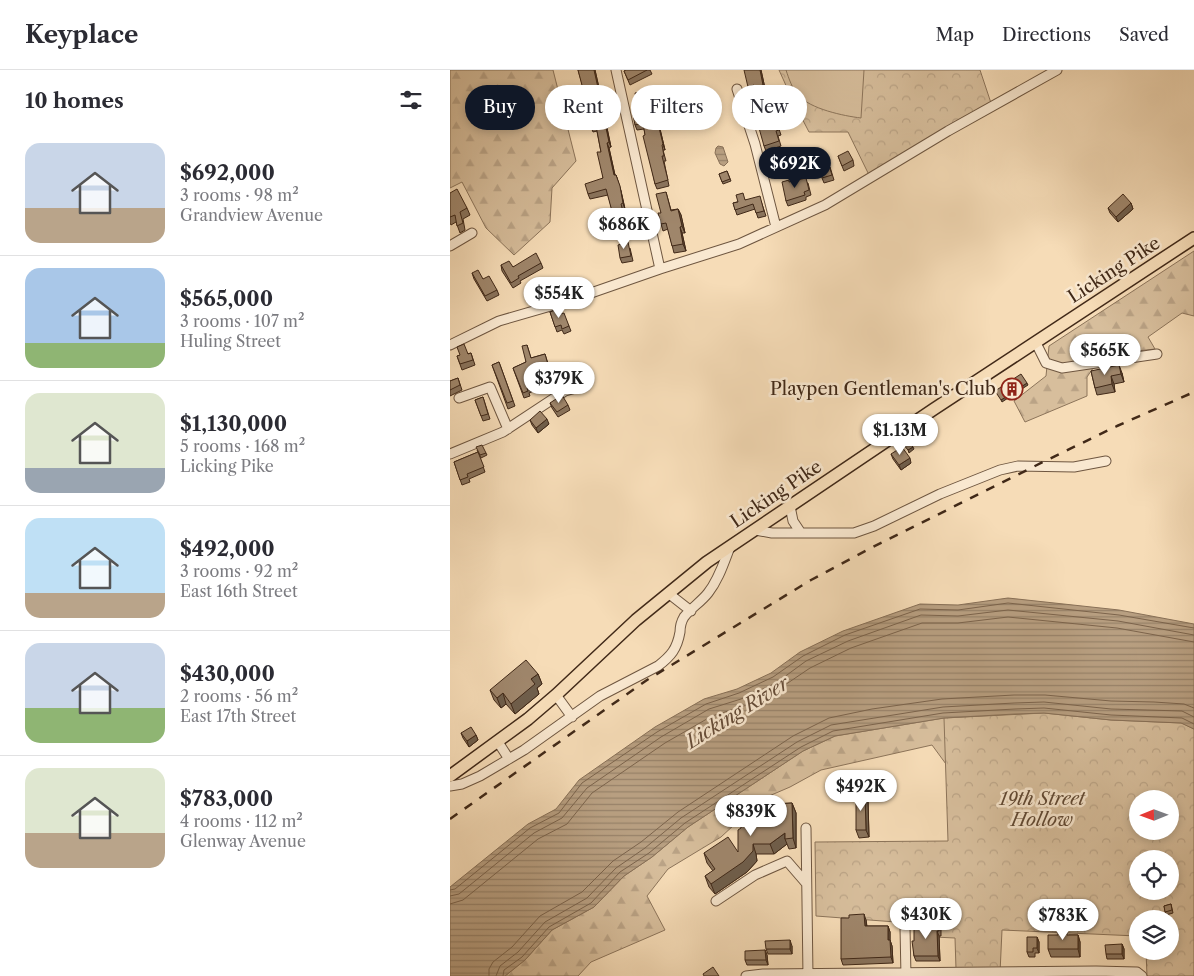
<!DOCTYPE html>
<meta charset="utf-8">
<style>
:root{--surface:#fff;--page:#f7f7f7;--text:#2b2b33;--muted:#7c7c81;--line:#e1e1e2;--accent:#111827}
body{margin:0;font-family:"Libre Caslon Text",serif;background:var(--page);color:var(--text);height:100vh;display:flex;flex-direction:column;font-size:19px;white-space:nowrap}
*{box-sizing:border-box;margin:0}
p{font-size:16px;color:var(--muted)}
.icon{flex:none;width:28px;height:28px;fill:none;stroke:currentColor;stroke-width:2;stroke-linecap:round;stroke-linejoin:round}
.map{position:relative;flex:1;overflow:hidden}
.panel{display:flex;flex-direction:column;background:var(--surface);width:450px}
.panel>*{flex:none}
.banner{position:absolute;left:15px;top:15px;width:475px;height:45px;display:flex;gap:10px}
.needle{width:32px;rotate:269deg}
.tools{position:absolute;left:679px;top:720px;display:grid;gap:10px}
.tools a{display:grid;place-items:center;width:50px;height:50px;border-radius:50%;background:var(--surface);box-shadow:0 2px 8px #0003;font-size:25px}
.price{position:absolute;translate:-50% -42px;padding:0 11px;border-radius:18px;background:#fff;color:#222;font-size:16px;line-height:32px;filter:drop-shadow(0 1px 2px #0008)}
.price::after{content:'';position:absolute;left:50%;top:30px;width:15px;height:11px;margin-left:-8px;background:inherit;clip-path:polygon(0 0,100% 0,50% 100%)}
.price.selected{background:var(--accent);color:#fff}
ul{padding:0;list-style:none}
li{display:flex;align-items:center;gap:15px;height:125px;padding:0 25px}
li+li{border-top:1px solid var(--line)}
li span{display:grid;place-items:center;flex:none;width:140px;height:100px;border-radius:15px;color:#555}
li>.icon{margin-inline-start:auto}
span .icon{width:60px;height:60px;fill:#fffc;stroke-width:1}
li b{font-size:21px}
h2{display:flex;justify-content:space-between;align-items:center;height:60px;padding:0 25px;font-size:21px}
.tag{padding:0 18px;border-radius:22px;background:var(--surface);box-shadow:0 2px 8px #0003;font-size:18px;line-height:45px}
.tag.selected{background:var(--accent);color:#fff}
header{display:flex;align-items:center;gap:30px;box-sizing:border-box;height:70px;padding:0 25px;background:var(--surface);border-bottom:1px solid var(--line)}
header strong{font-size:24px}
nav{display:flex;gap:28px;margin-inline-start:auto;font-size:18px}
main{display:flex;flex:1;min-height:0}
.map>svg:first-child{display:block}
</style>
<header>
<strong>Keyplace</strong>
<nav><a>Map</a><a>Directions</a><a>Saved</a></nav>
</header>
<main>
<section class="panel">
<h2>10 homes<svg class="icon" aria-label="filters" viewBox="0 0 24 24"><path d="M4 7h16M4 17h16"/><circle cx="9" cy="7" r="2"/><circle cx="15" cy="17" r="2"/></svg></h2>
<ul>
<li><span style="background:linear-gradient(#c9d6e8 65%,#b9a48a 0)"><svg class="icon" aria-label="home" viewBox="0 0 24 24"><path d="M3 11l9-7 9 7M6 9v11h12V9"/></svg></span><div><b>$692,000</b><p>3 rooms · 98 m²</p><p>Grandview Avenue</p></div></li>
<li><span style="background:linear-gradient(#a9c7e8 75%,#8fb573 0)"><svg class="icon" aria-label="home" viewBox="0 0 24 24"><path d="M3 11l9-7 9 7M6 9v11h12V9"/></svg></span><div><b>$565,000</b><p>3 rooms · 107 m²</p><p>Huling Street</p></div></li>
<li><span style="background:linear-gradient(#dfe7d0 75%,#9aa5b1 0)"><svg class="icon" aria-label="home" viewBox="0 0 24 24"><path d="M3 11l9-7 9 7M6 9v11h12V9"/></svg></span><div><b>$1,130,000</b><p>5 rooms · 168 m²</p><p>Licking Pike</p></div></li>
<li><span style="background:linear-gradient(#bfe0f5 75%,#b9a48a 0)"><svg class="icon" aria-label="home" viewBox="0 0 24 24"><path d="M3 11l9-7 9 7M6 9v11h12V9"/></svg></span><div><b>$492,000</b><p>3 rooms · 92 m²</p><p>East 16th Street</p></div></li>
<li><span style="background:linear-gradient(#c9d6e8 65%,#8fb573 0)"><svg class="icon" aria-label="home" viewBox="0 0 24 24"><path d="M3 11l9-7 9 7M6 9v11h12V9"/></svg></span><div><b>$430,000</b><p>2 rooms · 56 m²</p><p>East 17th Street</p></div></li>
<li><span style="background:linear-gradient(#dfe7d0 65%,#b9a48a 0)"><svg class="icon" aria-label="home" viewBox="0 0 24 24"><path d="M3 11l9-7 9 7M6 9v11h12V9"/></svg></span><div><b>$783,000</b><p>4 rooms · 112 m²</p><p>Glenway Avenue</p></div></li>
</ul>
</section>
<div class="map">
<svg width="744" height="906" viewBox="0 0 744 906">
<defs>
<pattern id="forest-firs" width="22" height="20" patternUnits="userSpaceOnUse" patternTransform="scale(1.25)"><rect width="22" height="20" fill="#d7be9c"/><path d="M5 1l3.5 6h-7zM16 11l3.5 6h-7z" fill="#baa386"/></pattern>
<pattern id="park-crowns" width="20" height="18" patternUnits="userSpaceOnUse" patternTransform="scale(1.25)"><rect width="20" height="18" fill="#d7be9c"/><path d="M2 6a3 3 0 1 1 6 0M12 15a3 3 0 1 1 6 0" fill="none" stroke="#baa386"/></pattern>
<pattern id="water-rules" width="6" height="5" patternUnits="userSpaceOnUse" patternTransform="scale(1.25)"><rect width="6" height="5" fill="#b89f81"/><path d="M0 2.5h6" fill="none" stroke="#978269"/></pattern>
</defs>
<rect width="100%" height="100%" fill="#f6dcb7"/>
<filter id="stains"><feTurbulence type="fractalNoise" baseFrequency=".004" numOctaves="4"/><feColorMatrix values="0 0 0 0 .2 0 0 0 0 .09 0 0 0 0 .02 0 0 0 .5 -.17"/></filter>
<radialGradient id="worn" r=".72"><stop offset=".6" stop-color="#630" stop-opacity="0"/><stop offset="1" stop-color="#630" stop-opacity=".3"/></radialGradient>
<!-- forest -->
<path fill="url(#forest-firs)" stroke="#8c745a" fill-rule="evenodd" d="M0,0H103L126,91L102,118L100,152L64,185L36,158L12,112L0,118Z
M744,181V246L732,243L698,267L705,279L652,285L637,307V326L575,352L564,331L596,306L599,276Z
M594,643L744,659L723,772L518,724L482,675L371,700L340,717L312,729L271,767L218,799L197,826L215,860L141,892L128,906H55L75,890L102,860L144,837L174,806L202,787L238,757L353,681L385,666L494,648ZM688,729H720V761H688Z"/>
<!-- park -->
<path fill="url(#park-crowns)" stroke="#8c745a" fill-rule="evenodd" d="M329,0H530L542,36L420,107L398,62H359L343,31Z
M594,643L661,650L732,653L744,659V906H697L696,881H720V849H688L687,866L552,860L550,903L506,899L505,868L484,867L483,860L446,852L366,846L365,772L498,771L494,648ZM688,729H720V761H688ZM688,789H720V821H688Z"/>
<!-- garden -->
<path fill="#d7be9c" stroke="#8c745a" d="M336,0H414L411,48C394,46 360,39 348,25C342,18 339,9 336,0Z"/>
<!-- water -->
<path fill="url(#water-rules)" stroke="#887057" d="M268,76L273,77L278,92L274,96L270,94L265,83L266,78Z
M558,528L669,540L744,554V659L731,653L661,650L594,643L565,644L494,648L385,666L353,681L238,757L202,787L174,806L144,837L102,860L75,890L55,906H0V817L78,754L106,739L129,710L205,657L254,629L287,619L321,603L350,582L393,561L470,534L508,535Z"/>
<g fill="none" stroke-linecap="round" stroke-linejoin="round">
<!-- shore -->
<path stroke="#7c644c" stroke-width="1" d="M0,820L5,819L80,758L109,743L132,713L207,662L256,634L289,623L323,607L353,586L395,565L470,539L508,540L558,533L669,545L744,558
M0,826L9,824L84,763L112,748L137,718L211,667L259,639L291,629L326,613L356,591L398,571L471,545L508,546L558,540L668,551L744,565
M0,834L13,830L88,769L117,754L142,723L215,673L262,646L294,636L329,619L360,598L401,578L472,553H508L558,547L667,558L744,572
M39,906V899L43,892L62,877L90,846L132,822L163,791L191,772L228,742L343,666L379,648L422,639L492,629L564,625H595L661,631L704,632L734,634L744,638
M46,906L50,896L68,882L95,852L137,828L166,798L195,778L231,748L347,672L381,655L493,637L564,633L594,632L661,639L732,641L744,647
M53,906L54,900L72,887L99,857L141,833L170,802L199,783L235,753L351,677L383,661L493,643L565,639L594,638L661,645L732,648L744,654"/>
<!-- minor casing -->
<g stroke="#6e5640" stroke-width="11">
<path id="minor" d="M166,0L210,199
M287,19L305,74L326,157
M0,176L22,163
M586,273L596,293L612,298L707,284
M0,275L49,251L118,231L210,199L289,174L375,135L498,61L607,0
M9,328L40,317L58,359
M0,384L53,362L115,321L133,316
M340,436L343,451L351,463
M305,460L322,463H404L424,456L490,424L550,400L568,396L624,397L656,391
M218,523L241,541
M106,625L122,647
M48,672L59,689
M0,716L12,714L30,706L74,680L150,626L208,596C221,586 227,579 230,562C230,557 231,552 234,547C241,538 251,532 258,523C269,509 274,492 280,477
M356,758L358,906
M266,831L305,805L337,791L356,813
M455,858L456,906
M296,906L313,904L646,901L687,902L692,906"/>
</g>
<!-- major casing -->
<g stroke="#412918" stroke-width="14">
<path id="major" d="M0,706L78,649L106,625L186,550L257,492L484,339L744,168"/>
</g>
<!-- minor -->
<use href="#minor" stroke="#f9e8d0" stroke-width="9"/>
<!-- major -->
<use href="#major" stroke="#f6dcb7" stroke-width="11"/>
<!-- rail -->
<path stroke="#412918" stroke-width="2.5" stroke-dasharray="9 9" stroke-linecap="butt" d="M0,749L197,610L361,510L417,480L595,391L667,356L744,322"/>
</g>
<!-- wall -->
<path fill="#89735c" stroke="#412918" d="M128,0H145L158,58H157L161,77L159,78L165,105H166L171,121L175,139H173L179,162L169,165L158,125L140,129L138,124L153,108L151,82L147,61L143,62L141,57L144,40L140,22L135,24Z
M176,0H200L202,4L180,15L174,1Z
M310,0H311L316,23L307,25V23L301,24L298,17Z
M199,20L201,25L205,29L207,37L205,38L215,80H213L216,91H214L219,116L207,119L205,114L194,59L187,60L185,55Z
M340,35L343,48L332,51L330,45Z
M326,50L331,65L328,66L331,76L316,81L314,76L321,55Z
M388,86L403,90L404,96L394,101Z
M380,97L384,110L374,113L372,108Z
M277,101L281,111L273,114L269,104Z
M339,112L358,113L361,125L356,127V130L338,136L336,131Z
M216,122L221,140L228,139L231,145L235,163H232L236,181L224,183L218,159L213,161L211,154V143Z
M0,123L17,138L20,145L13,149L15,160L10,163L6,152L1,155L0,153Z
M295,130L311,131L316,146L308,148L305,139L287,145L283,133Z
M681,133L683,139L668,152L660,143L658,138Z
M180,178L183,191L172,193L170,188Z
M91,193L93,198L70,211L71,213L63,218L52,201L51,195L63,197Z
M22,203L33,209L47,220L49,225L37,231L24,209Z
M100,242L110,244L119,256L121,261L114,264L112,260L107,262Z
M77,275L81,288L95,284L103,310L91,314L93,317L79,323L80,326L74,328L63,298L76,292Z
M21,283L25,295L12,300L7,286Z
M49,292L65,336L58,339L42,295Z
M641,301L672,303L674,312L664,314L665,322L647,325L645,318Z
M8,308L12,320L0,326V311Z
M33,327L40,349L33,351L25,330Z
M100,333L118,335L120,340L108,347L102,338Z
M80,350L99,354L88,363L82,355Z
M27,380L36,383L37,385L31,388Z
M28,382L35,402L19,409L20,412L12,415L4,392Z
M441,384L461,393L451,400L443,389Z
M88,604L92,614L87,618L89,624L65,644L56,634L51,638L44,630L40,620Z
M11,663L26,665L28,670L19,677L13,668Z
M324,729L325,734L342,733L346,743V778L339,779L337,774L324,784H306L307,791L297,802L265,824L259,817L255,806L263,801L257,793L254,783L288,782L304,745Z
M418,731L419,767L409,768L406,760Z
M721,834L723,843L716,845L714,836Z
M416,850L417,856H438L440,862V870L442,876L443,893L393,895L391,889Z
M489,854L491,859V866H489L490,891H466L464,886V871Z
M619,865H628L630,872V887H601L598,879Z
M587,867L589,872V883H585V887H579L577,882Z
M672,874L674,879V889H657L656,884Z
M342,876V884H318L316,879Z
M315,880L317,885L318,895H297L295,890Z"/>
<!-- shaded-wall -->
<path fill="#6f5e4b" stroke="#412918" d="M144,0H145L158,58L156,53Z
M310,0H311L316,23L313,15Z
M203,33L205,38L215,80L213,74Z
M155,53L157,58L161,77L159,72Z
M157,73L159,78L166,110L164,105Z
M166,105L171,121L175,139L173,133Z
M681,133L683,139L668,152L666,147Z
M228,139L231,145L235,163L232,156Z
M230,157L232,163L236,181L233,174Z
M669,295L672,303L674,312L671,304Z
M661,306L664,314L665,322L662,314Z
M577,313L578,315L552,332L551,330Z
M97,349L99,354L88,363L86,358Z
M463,377L464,379L459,383L458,380Z
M460,388L461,393L451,400L449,395Z
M88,604L92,614L87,618L89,624L65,644L61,634L81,609Z
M53,623L56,634L51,638L47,628Z
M26,665L28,670L19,677L17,671Z
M415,723L418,731L419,767L416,760Z
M342,733L346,743V778L343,768Z
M335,763V769L337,774L324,784L320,774Z
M303,774L306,784L307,791L297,802L265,824L261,814Z
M414,844L416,850L417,862L415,856Z
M438,856L440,862V870L442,876L443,893L441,887L438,870Z
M487,861L489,866L490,891L488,886Z
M628,865L630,872V887L628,879Z
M587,867L589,872V883L587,878Z
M340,870L342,876V884L340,879Z
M672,874L674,879V889L672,884Z
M315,880L317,885L318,895L316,890Z"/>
<!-- building -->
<path fill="#9f866b" stroke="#412918" d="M128,0H144L156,53H155L159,72L157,73L164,105H166L170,116L173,133L171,134L177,157L167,160L156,119L138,124L135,114L153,108L147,82H151L146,56L141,57L137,42L144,40L138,17L133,19Z
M176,0H197L178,10L174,1Z
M294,0H310L313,15L305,17L304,15L298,17Z
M199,20L200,25L203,24L205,32L203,33L213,74L212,75L214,86H212L218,110L205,114L193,66L195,65L193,53L185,55L183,45L189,44L185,23Z
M338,30L341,43L330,45L328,32Z
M326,50L329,60L326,61L329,71L314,76L309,58L321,55L320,51Z
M398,81L403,90L392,96L388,86Z
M378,92L382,105L372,108L369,94Z
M277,101L280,109L272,112L269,104Z
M356,108L359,120L354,122L355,125L336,131L332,112L339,110V112Z
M7,119L17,138L10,142L13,153L7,156L5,145L0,147V123Z
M216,122L221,141L228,139L232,156L230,157L233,174L222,176L216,153L211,154L208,143H211L206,124Z
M293,123L295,130L310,126L314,141L306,143L303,134L285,140L283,133L288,132L286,125Z
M673,124L681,133L666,147L658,138Z
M178,172L181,186L170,188L168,175Z
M86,183L91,193L68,206L69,208L61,213L51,195L59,191L63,197Z
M28,200L33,209L39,206L47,220L35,226L22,203Z
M108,239L110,244L114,243L119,256L112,259L111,255L105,257L100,242Z
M14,274L18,284L21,283L23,290L10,294L7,286L10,285L7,277Z
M77,275L81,288L95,284L101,305L89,309L91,312L77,318L78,321L73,323L63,298L76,292L72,276Z
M49,292L63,331L57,333L42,295Z
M669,295L671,304L661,306L662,314L645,318L641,301Z
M571,304L577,313L551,330L545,321Z
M8,308L10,315L0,320V311Z
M112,325L118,335L107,342L100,333Z
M33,327L38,344L31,346L25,330Z
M90,341L97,349L86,358L80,350Z
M458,370L463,377L458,380L453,374Z
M32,375L36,383L30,385L26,377Z
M452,377L460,388L449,395L441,384Z
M28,382L34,397L17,404L18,407L10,410L4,392Z
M76,590L88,604L81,609L85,614L61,634L53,623L47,628L40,620Z
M21,657L26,665L17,671L11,663Z
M406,723H415L416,760H406Z
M324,729V734L342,733L343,768L335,769V763L320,774H303V781L293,792L261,814L255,806L265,799L254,783L278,767L288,782V760L291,758V745H304V737L308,733L317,734V730Z
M721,834L722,840L715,842L714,836Z
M414,844L415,856H438V870H440L441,887L391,889V848H399V845Z
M489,854V861H487L488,886H464L462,871H464V855Z
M608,859L617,860V865H628V879H598V865H608Z
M577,867H587V878H583V882H577Z
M340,870V879H316L315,871Z
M672,874V884H656L655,875Z
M315,880L316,890H295V881Z
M263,897L269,906H254L253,904Z"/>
<!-- icons -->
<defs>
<g id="building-ring" transform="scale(1.125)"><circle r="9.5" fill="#f9e8d0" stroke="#8f2418" stroke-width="1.5"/><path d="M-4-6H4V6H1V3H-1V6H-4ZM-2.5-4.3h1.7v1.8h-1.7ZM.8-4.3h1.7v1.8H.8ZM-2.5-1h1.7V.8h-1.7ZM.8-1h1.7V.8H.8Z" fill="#8f2418"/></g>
</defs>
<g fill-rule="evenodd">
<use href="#building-ring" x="562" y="319"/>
</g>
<g text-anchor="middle" stroke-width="5" stroke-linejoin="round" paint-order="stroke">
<!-- street labels -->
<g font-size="18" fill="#412918" stroke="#f9e8d0">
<text transform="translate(664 200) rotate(-33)" y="6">Licking Pike</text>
<text transform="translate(326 424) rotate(-34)" y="6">Licking Pike</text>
</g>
<!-- poi labels -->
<g font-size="18" fill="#412918" stroke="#f9e8d0" text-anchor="end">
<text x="546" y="325">Playpen Gentleman's Club</text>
</g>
<!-- park labels -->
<g font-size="18" font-style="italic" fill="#5f4732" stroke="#f9e8d0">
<text x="592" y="735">19th Street<tspan x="592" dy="21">Hollow</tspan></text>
</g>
<!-- water labels -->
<g font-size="19" font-style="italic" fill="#654c38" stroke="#f9e8d0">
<text transform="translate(287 642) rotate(-32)" y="7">Licking River</text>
</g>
</g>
<rect width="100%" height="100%" filter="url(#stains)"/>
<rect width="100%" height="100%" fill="url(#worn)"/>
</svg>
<div class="tools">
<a><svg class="needle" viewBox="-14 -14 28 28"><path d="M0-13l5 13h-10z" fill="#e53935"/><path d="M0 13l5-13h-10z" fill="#7c7c81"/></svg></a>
<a><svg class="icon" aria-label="locate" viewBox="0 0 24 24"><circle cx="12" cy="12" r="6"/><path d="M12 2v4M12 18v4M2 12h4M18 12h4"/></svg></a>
<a><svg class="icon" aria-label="layers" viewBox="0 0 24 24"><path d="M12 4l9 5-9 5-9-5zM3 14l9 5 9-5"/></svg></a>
</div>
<b class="price selected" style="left:345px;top:119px">$692K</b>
<b class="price" style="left:174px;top:180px">$686K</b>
<b class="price" style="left:109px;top:249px">$554K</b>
<b class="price" style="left:655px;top:306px">$565K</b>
<b class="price" style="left:109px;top:334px">$379K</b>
<b class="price" style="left:450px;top:386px">$1.13M</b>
<b class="price" style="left:411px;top:742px">$492K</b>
<b class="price" style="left:301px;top:767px">$839K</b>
<b class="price" style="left:476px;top:870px">$430K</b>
<b class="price" style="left:613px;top:871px">$783K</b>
<div class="banner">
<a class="tag selected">Buy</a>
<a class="tag">Rent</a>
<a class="tag">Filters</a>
<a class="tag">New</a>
</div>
</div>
</main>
